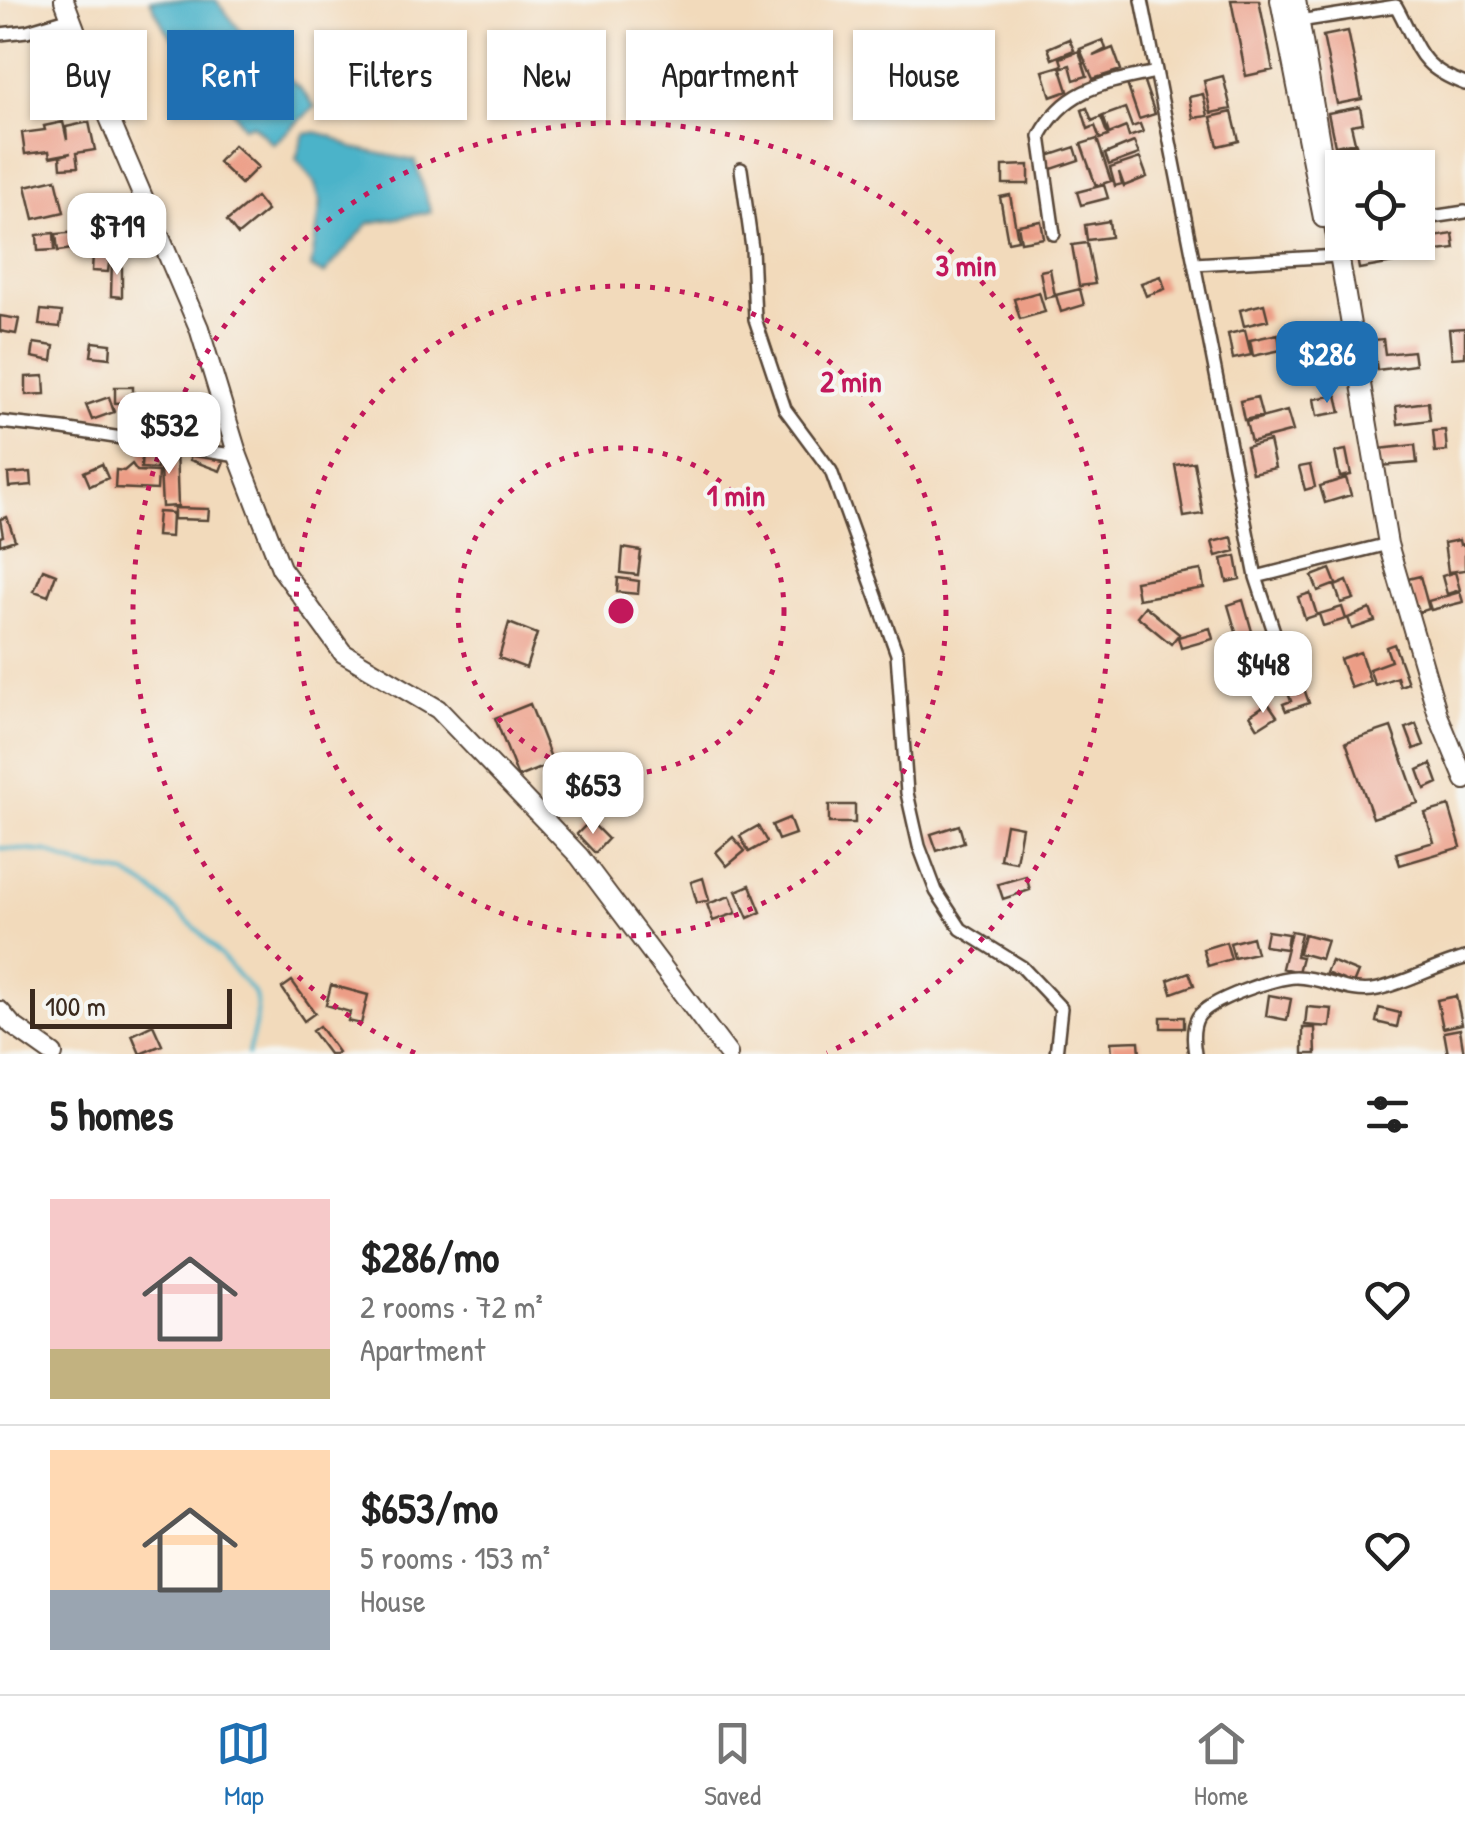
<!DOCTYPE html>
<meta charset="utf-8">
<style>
:root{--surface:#fff;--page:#f6f6f6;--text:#222;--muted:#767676;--line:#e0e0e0;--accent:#1f6fb2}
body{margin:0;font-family:"Patrick Hand",sans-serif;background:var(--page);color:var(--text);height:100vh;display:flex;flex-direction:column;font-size:38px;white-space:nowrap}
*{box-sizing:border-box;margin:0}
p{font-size:32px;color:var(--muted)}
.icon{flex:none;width:55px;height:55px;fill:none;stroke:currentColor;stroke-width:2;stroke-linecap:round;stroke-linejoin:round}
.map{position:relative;height:1054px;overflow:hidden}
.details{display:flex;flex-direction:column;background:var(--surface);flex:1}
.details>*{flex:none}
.hud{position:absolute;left:30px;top:30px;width:1405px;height:90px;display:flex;gap:20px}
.fabs{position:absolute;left:1325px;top:150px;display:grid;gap:20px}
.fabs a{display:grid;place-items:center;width:110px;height:110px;border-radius:0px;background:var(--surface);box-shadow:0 2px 8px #0004;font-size:50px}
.scale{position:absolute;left:30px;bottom:25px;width:202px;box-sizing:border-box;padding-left:10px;border:5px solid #3b2a1e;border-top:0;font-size:28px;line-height:35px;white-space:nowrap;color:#3b2a1e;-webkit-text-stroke:8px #f6f6f2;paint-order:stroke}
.price{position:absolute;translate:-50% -85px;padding:0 22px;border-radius:20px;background:#fff;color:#222;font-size:32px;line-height:65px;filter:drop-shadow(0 2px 5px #0008)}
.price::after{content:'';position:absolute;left:50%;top:60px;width:30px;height:22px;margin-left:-15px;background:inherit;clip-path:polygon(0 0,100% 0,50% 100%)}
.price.selected{background:var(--accent);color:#fff}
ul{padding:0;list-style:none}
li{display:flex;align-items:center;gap:30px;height:250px;padding:0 50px}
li+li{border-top:2px solid var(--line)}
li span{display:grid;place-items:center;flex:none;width:280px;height:200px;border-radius:0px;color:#555}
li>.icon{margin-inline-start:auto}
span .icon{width:120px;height:120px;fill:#fffc;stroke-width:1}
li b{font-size:42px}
h2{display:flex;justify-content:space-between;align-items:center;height:120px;padding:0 50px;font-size:42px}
.tag{padding:0 35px;border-radius:0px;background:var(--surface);box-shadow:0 2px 8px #0004;font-size:35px;line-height:90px}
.tag.selected{background:var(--accent);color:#fff}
.dock{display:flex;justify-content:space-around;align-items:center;height:140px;border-top:2px solid var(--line);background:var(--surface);font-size:28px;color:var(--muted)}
.dock a{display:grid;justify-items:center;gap:5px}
.dock .selected{color:var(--accent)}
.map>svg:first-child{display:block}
</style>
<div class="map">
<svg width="1465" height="1054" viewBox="0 0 1465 1054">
<rect width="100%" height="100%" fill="#f6f6f2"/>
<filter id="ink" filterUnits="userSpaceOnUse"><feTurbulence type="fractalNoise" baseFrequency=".01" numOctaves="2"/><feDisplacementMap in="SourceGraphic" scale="20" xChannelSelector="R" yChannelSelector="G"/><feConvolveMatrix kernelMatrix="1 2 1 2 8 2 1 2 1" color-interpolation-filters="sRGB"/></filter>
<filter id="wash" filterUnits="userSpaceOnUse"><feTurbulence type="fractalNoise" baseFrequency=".0048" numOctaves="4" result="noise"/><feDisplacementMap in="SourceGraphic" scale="40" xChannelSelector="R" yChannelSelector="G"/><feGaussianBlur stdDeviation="2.25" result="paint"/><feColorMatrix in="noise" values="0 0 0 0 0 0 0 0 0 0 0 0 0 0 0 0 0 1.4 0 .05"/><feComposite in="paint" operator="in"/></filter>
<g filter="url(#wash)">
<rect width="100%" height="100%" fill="#f2dabb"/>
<!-- water -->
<path fill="#4bb3c9" stroke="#436e74" stroke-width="2.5" d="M150,0H216L255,49L300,88L315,107L273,144L252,124L244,127L203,70L165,29Z
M316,132L331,136L353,148L415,161L431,212L369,223L324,274L311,268L321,202L314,182L296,159L304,134Z"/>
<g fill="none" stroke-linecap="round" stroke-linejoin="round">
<!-- stream -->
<path stroke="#4bb3c9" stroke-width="4" d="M0,848L48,852L80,866L126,874L151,889L199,931L254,993C262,1012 252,1034 248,1054"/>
</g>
<g id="blocks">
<!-- building -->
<path fill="#ec9d86" d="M1231,0H1259L1273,70L1246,76Z
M1348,31L1362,99L1337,104L1323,36Z
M1069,39L1074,50L1052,59L1048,48Z
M1103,40L1106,49L1093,56L1113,48L1121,70L1093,79L1080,49Z
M1079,51L1087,76L1074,80L1070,65L1063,67L1060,58Z
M1060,66L1068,91L1051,97L1043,71Z
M1223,76L1231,109L1211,113L1204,81Z
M1143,79L1155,114L1139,119L1127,84Z
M1203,94L1208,116L1193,118L1189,97Z
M1360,107L1363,123L1351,125L1355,142L1335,146L1328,113Z
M1087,108L1092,121L1101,117L1108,136L1100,139L1095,126L1088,129L1082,110Z
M1125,108L1132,127L1140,124L1143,132L1129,137L1126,127L1109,134L1103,116Z
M1232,112L1239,141L1218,146L1211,117Z
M63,122L67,140L66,127L89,122L95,150L76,153L78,167L61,168L60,156L71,153L50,157L49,151L25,154L22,133L45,130L44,126Z
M1097,139L1111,181L1096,186L1081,144Z
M1134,142L1139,154L1109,165L1105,154Z
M1356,144L1361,168H1342L1341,180L1334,148Z
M234,145L258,167L241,184L218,162Z
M1075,147L1079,160L1049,170L1045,157Z
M1140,158L1147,177L1124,186L1119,172L1122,184L1115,186L1110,168Z
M1029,165V184H1003V166Z
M56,179L64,212L34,219L26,186Z
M1104,185L1108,198L1081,205L1077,192Z
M1010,195L1018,240L1008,242L1000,197Z
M256,197L267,211L238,235L227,221Z
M1041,221L1044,238L1021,242L1018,225Z
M1109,221L1111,237L1087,240L1085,225Z
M77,232L79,248L58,251L56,234Z
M54,233L55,250L38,251L37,235Z
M1453,234L1455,249L1428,252L1427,238Z
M1374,242H1401L1405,261L1359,269L1355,246Z
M1087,243L1095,284L1079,286L1072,245Z
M93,254L110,255L108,272L92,271Z
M112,259L122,260V297L111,296Z
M1050,269L1055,296L1045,298L1040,271Z
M1161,276L1165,289L1146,296L1141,283Z
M1080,289L1084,305L1061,312L1056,295Z
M1039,292L1045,312L1020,319L1014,299Z
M1264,304L1268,320L1244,326L1240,310Z
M41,310L62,312L60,327L39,325Z
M0,316L19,319L16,334L0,331Z
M1465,328V357L1452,358L1449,329Z
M1245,330L1251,355L1233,359L1228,334Z
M1278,334L1281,350L1253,356L1250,340Z
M1383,339L1385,354L1413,351L1415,365L1377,370L1373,340Z
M93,342L111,344L110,358L91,356Z
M34,343L54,346L52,361L32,357Z
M44,376L45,394L26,395V377Z
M115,387H133V402L115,403Z
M1337,395L1341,412L1317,416L1314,399Z
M109,397L114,412L92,420L86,405Z
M1257,397L1262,416L1244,420L1240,401Z
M1428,402L1430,420L1398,424L1396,406Z
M1287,411L1293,431L1251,442L1246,422Z
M1445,430L1447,451L1435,452L1433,431Z
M1269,441L1275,468L1252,473L1246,447Z
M1415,445L1417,463L1380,466L1378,449Z
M142,447H157V469L141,468Z
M159,449H176L178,506L162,507Z
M1346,450L1351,475L1340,477L1335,452Z
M190,453L224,461L220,471L190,460Z
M1194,462L1203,514L1184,517L1175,465Z
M102,464L108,478L90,486L84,472Z
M132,464L137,471L158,472L157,490L115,488L116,470L124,471Z
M1310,465L1315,487L1305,490L1299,467Z
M31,472L32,485L9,487L8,474Z
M1346,478L1351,495L1325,503L1320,486Z
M174,508L209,509L208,520L174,519Z
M158,512L172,513L171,537L156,536Z
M7,517L15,540L0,545V537L3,536L0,519Z
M1232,537L1235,551L1216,556L1212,542Z
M1459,540L1460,545L1465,544V570L1448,572L1444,543Z
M623,548L641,551L638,575L621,573Z
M1236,556L1240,579L1227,582L1222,559Z
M43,569L56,574L48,596L34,591Z
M1330,569L1336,584L1318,591L1312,576Z
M1201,570L1204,588L1138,599L1135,581Z
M1455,572L1460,590L1447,594L1442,576Z
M1420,576L1429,609L1417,613L1408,579Z
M618,578L639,581L638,594L617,592Z
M1347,581L1354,599L1341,603L1335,586Z
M1460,592L1463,602L1431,610L1428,601Z
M1310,593L1317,615L1305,619L1298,597Z
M1243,600L1253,635L1238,639L1228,605Z
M1145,606L1179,634L1171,644L1137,616Z
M1342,607L1346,619L1323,626L1319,614Z
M1370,609L1375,621L1352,629L1348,618Z
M509,623L537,634L526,668L499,658Z
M1210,628L1213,639L1181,648L1178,637Z
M1394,644L1408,683L1400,686L1397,677L1375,685L1369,669L1391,661L1386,647Z
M1360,652L1370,681L1351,688L1340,659Z
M1299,674L1309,703L1286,711L1283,704L1291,701L1283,679Z
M1268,703L1277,716L1258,728L1250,715Z
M530,704L553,763L518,777L495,718Z
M1416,724L1424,745L1414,749L1406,728Z
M1391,727L1418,803L1373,818L1346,742Z
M1431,764L1438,783L1425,789L1418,770Z
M829,805H855V823H829Z
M1449,806L1461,847L1400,865L1396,853L1434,842L1425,813Z
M789,818L795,834L778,840L772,825Z
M590,821L608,839L595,853L577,834Z
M1006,824L1022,827L1016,862L1000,859Z
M959,825L964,842L937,851L931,834Z
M758,826L767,842L749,852L740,836Z
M733,837L745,851L727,866L716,852Z
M1026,876L1030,890L1003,899L998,884Z
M703,878L709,900L697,903L691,882Z
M750,885L761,912L748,918L736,891Z
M730,896L736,913L713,921L707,904Z
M1267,931L1288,934L1286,949L1264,946Z
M1291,931L1301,933L1296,956L1302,957L1298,972L1282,968Z
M1304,934L1327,940L1321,959L1299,953Z
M1252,937L1256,953L1234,958L1230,943Z
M1226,942L1231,959L1208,966L1203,949Z
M1331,961L1358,972L1353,984L1326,973Z
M1189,972L1194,985L1172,993L1168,980Z
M292,981L315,1013L304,1021L282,988Z
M331,985L368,995L361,1024L348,1021L350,1012L326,1005Z
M1269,995L1291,999L1287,1020L1266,1016Z
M1456,996L1462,1024L1443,1028L1437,1000Z
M1307,1007L1332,1009L1330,1027L1305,1025Z
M1379,1008L1400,1013L1397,1027L1376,1022Z
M1161,1017H1184V1028H1161Z
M153,1025L162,1045L140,1054L132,1035Z
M319,1026L338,1052L336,1054H329L312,1031Z
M1303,1028H1315L1316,1054H1303Z
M1460,1029L1464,1054H1448L1444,1032Z
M1139,1041L1140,1054H1112L1111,1042Z"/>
</g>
</g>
<g filter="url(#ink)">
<use href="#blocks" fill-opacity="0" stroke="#564436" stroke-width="2.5"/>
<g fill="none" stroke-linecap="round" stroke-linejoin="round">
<!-- street casing -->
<g stroke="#564436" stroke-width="16">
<path id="street" d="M1142,0L1256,577L1285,665
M1299,21L1396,6C1419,47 1416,66 1465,84
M0,34L27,31L71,18
M741,169L752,248L755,319L785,409L831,471L897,654L907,793L919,846L936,891L961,929L1022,967L1061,1008L1056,1054
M1418,219L1465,212
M1054,234L1040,136C1066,87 1106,83 1156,72
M1194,264L1338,256
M0,422L63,429L238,456
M1256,577L1388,544
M1195,1054C1193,1042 1192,1027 1198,1017C1209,1000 1276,977 1296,977C1324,977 1350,996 1378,989C1408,982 1435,966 1465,958"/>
</g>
<!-- secondary casing -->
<g stroke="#564436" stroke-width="22">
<path id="secondary" d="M64,0L104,106L199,328L238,456L281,568L343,653L438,709L579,856L728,1054
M1280,0L1323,218
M1296,0L1388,544L1438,715L1465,780
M0,1011L12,1025L53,1054"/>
</g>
<!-- street -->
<use href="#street" stroke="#fff" stroke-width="11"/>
<!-- secondary -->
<use href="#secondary" stroke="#fff" stroke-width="18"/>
</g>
</g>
<!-- distance rings -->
<g fill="none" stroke="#c2185b" stroke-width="5" stroke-dasharray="5 10">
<circle cx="621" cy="611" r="163"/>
<circle cx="621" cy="611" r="325"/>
<path d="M415 1053A488 488 0 1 1 827 1053"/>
</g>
<circle cx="621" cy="611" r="15" fill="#c2185b" stroke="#f6f6f2" stroke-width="5"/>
<g font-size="30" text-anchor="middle" font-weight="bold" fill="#c2185b" stroke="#f6f6f2" stroke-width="8" stroke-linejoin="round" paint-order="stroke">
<text x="966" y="276">3 min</text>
<text x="851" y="392">2 min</text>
<text x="736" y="506">1 min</text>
</g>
</svg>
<div class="fabs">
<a><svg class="icon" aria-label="locate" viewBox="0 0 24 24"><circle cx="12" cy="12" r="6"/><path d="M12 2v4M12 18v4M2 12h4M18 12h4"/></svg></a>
</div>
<div class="scale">100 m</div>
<b class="price" style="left:117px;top:278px">$719</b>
<b class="price selected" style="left:1327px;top:406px">$286</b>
<b class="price" style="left:169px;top:477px">$532</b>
<b class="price" style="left:1263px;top:716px">$448</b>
<b class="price" style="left:593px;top:837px">$653</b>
<div class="hud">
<a class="tag">Buy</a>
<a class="tag selected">Rent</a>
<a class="tag">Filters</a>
<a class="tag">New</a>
<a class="tag">Apartment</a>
<a class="tag">House</a>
</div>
</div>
<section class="details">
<h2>5 homes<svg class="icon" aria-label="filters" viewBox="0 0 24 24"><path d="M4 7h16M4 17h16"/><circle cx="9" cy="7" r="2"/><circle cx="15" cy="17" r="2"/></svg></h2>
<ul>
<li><span style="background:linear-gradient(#f6c9c9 75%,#c2b280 0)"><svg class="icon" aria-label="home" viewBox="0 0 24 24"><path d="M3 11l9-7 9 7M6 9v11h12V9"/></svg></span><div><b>$286/mo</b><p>2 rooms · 72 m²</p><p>Apartment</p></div><svg class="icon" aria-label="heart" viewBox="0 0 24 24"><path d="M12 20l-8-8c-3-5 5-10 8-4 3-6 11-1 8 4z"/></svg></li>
<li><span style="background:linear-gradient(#ffd9b3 70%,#9aa5b1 0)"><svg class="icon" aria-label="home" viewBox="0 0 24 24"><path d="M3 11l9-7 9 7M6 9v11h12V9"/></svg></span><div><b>$653/mo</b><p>5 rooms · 153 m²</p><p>House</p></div><svg class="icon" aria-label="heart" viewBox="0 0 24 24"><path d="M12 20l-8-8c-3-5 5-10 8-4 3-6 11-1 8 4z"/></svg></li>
</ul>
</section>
<nav class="dock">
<a class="selected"><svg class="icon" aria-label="map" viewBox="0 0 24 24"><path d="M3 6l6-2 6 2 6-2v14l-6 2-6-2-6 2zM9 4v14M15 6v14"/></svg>Map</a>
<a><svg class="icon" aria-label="saved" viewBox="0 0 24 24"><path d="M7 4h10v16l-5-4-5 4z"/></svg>Saved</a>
<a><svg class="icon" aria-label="home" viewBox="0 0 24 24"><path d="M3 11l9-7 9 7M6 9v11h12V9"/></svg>Home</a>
</nav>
